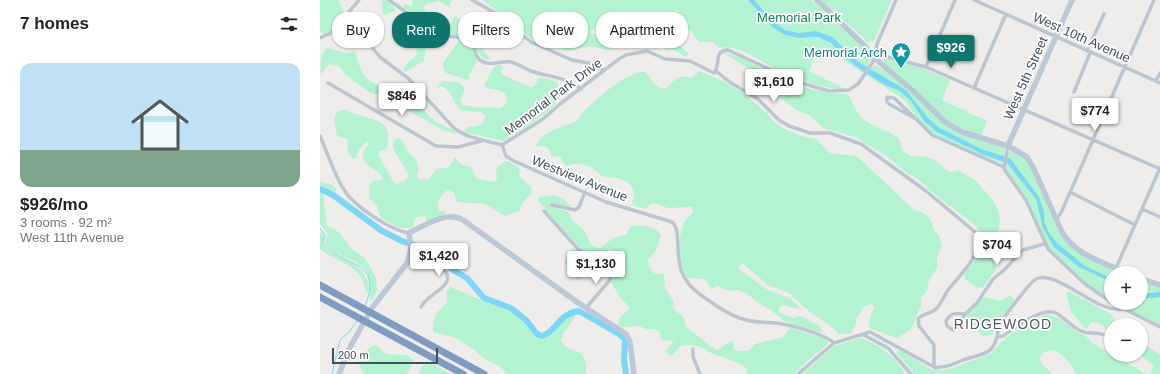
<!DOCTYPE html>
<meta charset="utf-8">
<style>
:root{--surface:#fff;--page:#f2f2f2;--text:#222;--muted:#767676;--accent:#0f766e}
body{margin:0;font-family:Helvetica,sans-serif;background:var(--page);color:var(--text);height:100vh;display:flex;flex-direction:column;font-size:15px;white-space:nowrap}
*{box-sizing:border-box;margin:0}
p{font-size:13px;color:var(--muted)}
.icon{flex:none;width:22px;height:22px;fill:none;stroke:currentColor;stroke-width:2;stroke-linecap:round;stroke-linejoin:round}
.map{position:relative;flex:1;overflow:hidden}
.side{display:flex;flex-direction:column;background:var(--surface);width:320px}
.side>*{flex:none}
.hud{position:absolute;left:12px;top:12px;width:380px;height:36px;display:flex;gap:8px}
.tools{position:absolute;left:784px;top:266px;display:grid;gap:8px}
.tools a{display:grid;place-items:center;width:44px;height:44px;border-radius:50%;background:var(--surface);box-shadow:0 1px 3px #0004;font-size:20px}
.scale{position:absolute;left:12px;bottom:10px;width:106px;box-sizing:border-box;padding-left:4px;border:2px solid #434f5c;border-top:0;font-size:11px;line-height:14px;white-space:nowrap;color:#434f5c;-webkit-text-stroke:3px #fff;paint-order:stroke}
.price{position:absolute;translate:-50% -34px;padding:0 9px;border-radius:4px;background:#fff;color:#222;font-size:13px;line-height:26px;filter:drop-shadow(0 1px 2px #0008)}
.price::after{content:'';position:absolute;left:50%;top:24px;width:12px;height:9px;margin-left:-6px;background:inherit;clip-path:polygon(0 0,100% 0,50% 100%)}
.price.active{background:var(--accent);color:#fff}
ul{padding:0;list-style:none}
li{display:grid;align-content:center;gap:8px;height:212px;padding:0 20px}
li span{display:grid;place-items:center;height:124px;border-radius:12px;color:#555}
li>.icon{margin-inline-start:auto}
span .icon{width:72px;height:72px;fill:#fffc;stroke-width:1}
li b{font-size:17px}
h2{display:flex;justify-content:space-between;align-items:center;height:48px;padding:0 20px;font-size:17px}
.pill{padding:0 14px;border-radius:16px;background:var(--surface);box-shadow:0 1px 3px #0004;font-size:14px;line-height:36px}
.pill.active{background:var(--accent);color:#fff}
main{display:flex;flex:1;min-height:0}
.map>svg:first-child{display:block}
</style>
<main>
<section class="side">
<h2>7 homes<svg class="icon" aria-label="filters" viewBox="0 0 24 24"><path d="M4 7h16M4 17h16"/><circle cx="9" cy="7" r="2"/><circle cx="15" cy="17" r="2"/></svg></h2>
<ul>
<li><span style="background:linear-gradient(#bfe0f5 70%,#7fa58c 0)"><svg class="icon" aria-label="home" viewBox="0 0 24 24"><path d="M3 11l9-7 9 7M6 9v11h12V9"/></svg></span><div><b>$926/mo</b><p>3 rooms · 92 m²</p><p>West 11th Avenue</p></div></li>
</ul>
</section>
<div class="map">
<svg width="840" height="374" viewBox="0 0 840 374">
<rect width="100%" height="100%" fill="#efecec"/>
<!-- green -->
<path fill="#b4f3d0" d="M0,0H18L25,14L11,32L5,35L0,31Z
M62,0H66L74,7L75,11L65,15L63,14Z
M92,0H132L129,7L119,1L107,4L103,8L106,12L104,17L95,15L83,7L85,4L93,6Z
M163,0H428C439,12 449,28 464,34C490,46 495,25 521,53L508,37L463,31L454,26L429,0H492L548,52L551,61L543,73L507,49L500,47L489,71L525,89C509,91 472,77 457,70C440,62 419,43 399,48L392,42H379L369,29L366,30L361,27L354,40L368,53L367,56H364L350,48L348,50L306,28L284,20L270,32L292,42L295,45L294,48L287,50L269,46L249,51L219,43L209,37Z
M501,0H572L554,40L549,43Z
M135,16C139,18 139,20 142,23C150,31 163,23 169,35L163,50L171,59L166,60C155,54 157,44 148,35H133L124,29L131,23Z
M87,18L112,24L123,36L106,49L104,61L85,72L83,70L87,63L97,55L95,43L82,46L78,44L80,40L89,31Z
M140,39C153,40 154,50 157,61L149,75V79L147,80L126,73L123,69V63Z
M7,48L26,53L33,51L36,53C43,92 65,82 93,101C102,107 109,117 118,123C124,126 134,128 136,134L121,129L82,107L67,101L60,95L50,93L26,75L19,66L9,64L1,75C0,67 0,53 7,48Z
M405,52C424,58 441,68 458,77C479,88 504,93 527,94C532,98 535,112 543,119C553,127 567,129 578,138C583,143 578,148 589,155C595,158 601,155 607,157C616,159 622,167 630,172L639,170C643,175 647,175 652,178C656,180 658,184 661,187C675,201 686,216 676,237L678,242L672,258L676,269L663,288L655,287L644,278L645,273L654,262L663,243V236L655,225L613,193L598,179L587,173L566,156L535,137L503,128L489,115L477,110L446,88L433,76L428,68L403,53Z
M565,59L599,67L630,80L622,100L667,121L661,136L641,130L627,122L563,62V60Z
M179,64L183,67L181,74L210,87H213L220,77L238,82C237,88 239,95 237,101C231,112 195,135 182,141L145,132V128L161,125L166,116L160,112L141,111C133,103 132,91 122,86L117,87L122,81L139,82L145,89L140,101L143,105C154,108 169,107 181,108L187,102L185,94C178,87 170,91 164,86L174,67Z
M556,65L587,87L623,123L683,146L685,150L682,163L660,155L612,133L597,118L585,100L546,75L552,67Z
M324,71C331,77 335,89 345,89C355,80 357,74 371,78L379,71L401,80L423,93L447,113L455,123L465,129L481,136L496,139L510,153L536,156L541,160L594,210C607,211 612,220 614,231L619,235L622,247L617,257V268L609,280L607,291L601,298V307C596,314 596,320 592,327C589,331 582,335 577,338L551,329L549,325L551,313L555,308L552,304L545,306L535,320L537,321L531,334H519L509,325L490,312L469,293L448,285L422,263L418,268L446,289L471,299L482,310L463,305L459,308V312L473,318L481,316L500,326L503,332L493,331L464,321L451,310L437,302L426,293L417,290L409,291L397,286L392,289L385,279L368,278C358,267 357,234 365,221C367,218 371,215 373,212L372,207L348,208L333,203L324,209L313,205L312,201C318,190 309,180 297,178C292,177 286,178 282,176C279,175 278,171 275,170C268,164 254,162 246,166L240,157L232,156L227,147L216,146C220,132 242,128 254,122C259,120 263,111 268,107C286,92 300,77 324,71Z
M24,109C29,110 32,113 36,114C57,121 74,120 66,149L60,151L58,155L75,184L83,182L89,176L74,150L73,142L77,138L82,140L89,153L95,158L99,168L97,176L100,179H109L116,169L129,167L135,157L141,164L151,167L157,179L175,182L177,180L176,169L181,164L187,161L199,167L200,177L211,187L212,193L202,203L199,211L185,216L165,204L137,202L134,193L128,190C119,196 118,200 118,211H126L125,214L107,221L105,216L98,217L94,220L93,228H79L60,217L57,206L49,198V186L53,181L63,179C61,169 40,166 43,154C44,150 48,146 49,142L47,141C41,146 38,151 36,158L33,159L28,152L27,139L17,136L14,119L17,112Z
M691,151C694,152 699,153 702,155C720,169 729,223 746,242C760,258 784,265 802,273H791V300L767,284L727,246L709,201L687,170L686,164L689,152Z
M0,182L11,184L17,189L15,192L0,186Z
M0,190L4,194C2,199 7,218 7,226L19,232L32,249L45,258L56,278L57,290L53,300H51C47,293 54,284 46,271C36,256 14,258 5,243L8,234L0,224Z
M234,195L245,200L250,206L249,208L233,207L250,213L251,219L265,231L271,245L280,248L293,238L306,235L311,226C321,225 337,225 341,236L335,252L328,259L329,268L334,273L344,274L345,288L354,302C349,311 359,311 363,317C365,320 365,324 366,327C371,330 395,350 397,350C401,349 406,343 411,341L413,342L414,349L417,351H428L435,344L463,337L470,328L503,338L507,341L508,344L485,363L474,374H426L427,369L418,363L393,354L378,346L364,345L359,347L353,355L350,356L345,351L354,341L341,340L340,332L334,329H326L319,326L302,327L298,324L300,317L310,308L299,296L291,282C294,274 305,263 305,255L289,249L276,259L257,245L218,201L219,197Z
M0,232L4,236L2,244C15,261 39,258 47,280C49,284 50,288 48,292L46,291C44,287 44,283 42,279C34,263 13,260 0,249Z
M253,248L271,262C266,278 273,273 258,280L244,262Z
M821,282L840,287V325L797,303H821Z
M131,287L166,302L190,309L221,338C236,337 238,314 254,314L255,317L243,334L241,341C247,349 252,351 261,353L266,363V374H188L179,366L165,359L153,349L134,337L113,332C112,314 117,314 127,302V291Z
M748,291L791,314L798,325H791V335C785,328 780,321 771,322L767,328H765L751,312L746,293Z
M691,295L694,299L693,302L680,320L672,335L663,336L645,321L647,314L663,298L665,297L680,301Z
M728,314L741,319L757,332L765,335L772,343L827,374H756C752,364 743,353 733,350L724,352L720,358L721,363L733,374H595L576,352L578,350L583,352L610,369L621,370L629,369L670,354L686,338L714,319Z
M541,338C559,344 576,357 585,374H482L514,346Z
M56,345L66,354L86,355L94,360L87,374H44L38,363L50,347Z
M821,346L829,347L840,355V374H830L834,366L820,355Z
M105,364L115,365L130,374H98L102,366Z"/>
<!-- water -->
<path fill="#7cd6f5" d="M428,0H434L455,23L465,30L479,33L496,31L512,37L540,63L586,90L608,118L618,127L661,149L690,158L719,197L724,212V221L729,233L738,244L765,266L791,278V282L759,267L734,247L723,228L716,199L687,163L662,154L617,132L604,121L591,101L580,91L565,85L543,71L524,57L511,43L498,37L479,38L465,35L453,28Z
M840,292V297L821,299V294Z"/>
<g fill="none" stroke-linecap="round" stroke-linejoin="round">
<!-- stream -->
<path stroke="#7cd6f5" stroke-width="1" d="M0,228L5,236L3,243C20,267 65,258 45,306
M12,374L20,340L29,332L37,321"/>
<!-- river -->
<path stroke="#7cd6f5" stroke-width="6" d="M0,189L13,195L62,231L82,241L110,250L133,270L147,278L164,298L191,308L207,321L217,334L222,336C237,331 238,314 259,311L299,334L305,339L304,361L306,374"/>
<!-- street -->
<path stroke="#bbc6d1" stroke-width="3.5" d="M69,0L93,17L113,23L128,36L150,39C156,45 153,56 161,61C171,67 181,60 191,62C199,64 205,69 211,71C228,77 247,77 261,89
M152,0L175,13L211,42L252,60L273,64L284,70
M654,0L840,83
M26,15L60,57L89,79L134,128C148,139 165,140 182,145L223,119L240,104L299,59L306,55L327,51L345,59L370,61L394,73C401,66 393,50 408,50L475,81L509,91L529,90L538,84L553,62L557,44L576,0
M0,38L11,33L39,0
M767,51L784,14
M555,57L563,56L606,67L840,169
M606,67L635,0
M396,71L411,83L438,99L459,120L469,126L490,133H510L541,144L606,191L655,232C667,252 639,275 628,290C624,296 621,304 616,309C611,314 603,313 598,319L599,326L614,345V367
M836,81L840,73
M8,83L116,146L138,147L161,141
M654,88L686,14
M754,92L770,53
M567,102V97L574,98L596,119L569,104
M596,119L612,135L684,167
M0,136C8,154 14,174 24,190C34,206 70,230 89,233
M182,145L186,156L194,161L286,202L352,222C366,235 345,271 381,295C393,304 408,315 423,319C434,323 445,322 457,323C470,325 505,334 514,343
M688,146L684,169L706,200L728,249L765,284L791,302
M750,192L815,225
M232,205L255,210L259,207L265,192
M822,209L840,217
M224,211L258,249L293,273L289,281L266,308
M736,219L741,213L834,0
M91,250C101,252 135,269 126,283C120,292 107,296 101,307
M796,268L840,168
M793,303L840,327
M645,314C636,313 631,312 626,321L627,326L633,330L637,328L645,314L657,303L673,279L683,271L703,250L724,244
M544,335L568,348L591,374
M677,337L683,336C695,328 723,306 736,313C745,318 752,327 761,331C773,336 777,329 791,339
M373,349V357L380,374
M478,374L514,343L550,332L614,367C625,368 634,364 643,360C652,356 665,356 671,349C678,342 677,332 680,324C683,318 711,281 716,279C738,269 776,314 803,309"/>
<!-- secondary -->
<path stroke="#bcc8d8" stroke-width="5.5" d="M497,0L546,47L560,63L592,90L625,122L642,132L688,146L707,157L714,169L742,232C756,256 784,262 807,273
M705,107L752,0
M689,143L703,112
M821,279L840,285
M19,374L29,349L52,308L87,263L91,250L89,233C104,226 127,210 143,220L257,302L306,334L310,342L314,374"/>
<!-- highway -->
<path stroke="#7e9bc1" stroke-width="7" d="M0,285L164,374
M0,297L143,374"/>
</g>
<!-- icons -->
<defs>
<g id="sight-pin" transform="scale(1)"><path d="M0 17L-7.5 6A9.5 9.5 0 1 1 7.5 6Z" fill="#0f9aa8" stroke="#fff"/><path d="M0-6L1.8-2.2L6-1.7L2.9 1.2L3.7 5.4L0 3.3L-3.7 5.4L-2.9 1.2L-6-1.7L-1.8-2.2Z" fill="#fff"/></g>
</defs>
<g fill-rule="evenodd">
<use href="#sight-pin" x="581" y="52"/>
</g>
<g text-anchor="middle" stroke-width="3.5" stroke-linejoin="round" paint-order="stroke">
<!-- park labels -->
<g font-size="13" fill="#0d844e" stroke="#fff">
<text x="479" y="22">Memorial Park</text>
</g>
<!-- street labels -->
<g font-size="13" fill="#434f5c" stroke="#fff">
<text transform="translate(762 37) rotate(24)" y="5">West 10th Avenue</text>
<text transform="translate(705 78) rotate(-66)" y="5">West 5th Street</text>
<text transform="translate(233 96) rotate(-37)" y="5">Memorial Park Drive</text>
<text transform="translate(260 178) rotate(22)" y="5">Westview Avenue</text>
</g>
<!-- culture labels -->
<g font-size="13" fill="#0d838f" stroke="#fff" text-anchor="end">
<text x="567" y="57">Memorial Arch</text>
</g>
<!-- neighbourhood labels -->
<g font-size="14" letter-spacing="1" fill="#585c62" stroke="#fff">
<text x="683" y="329">RIDGEWOOD</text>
</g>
</g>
</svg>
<div class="tools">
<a>+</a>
<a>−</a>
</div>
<div class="scale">200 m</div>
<b class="price active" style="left:631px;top:69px">$926</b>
<b class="price" style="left:454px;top:103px">$1,610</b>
<b class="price" style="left:82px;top:117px">$846</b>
<b class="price" style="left:775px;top:132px">$774</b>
<b class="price" style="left:677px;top:266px">$704</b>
<b class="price" style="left:119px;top:277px">$1,420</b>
<b class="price" style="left:276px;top:285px">$1,130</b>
<div class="hud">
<a class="pill">Buy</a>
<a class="pill active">Rent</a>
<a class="pill">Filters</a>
<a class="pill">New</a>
<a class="pill">Apartment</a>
</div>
</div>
</main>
